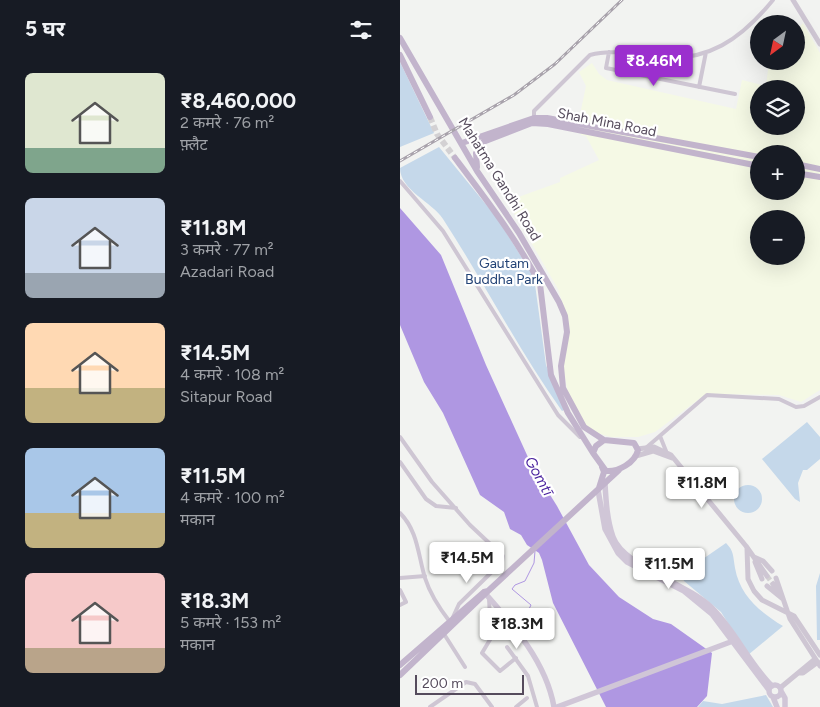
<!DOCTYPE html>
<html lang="hi">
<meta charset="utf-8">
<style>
:root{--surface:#171b24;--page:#242831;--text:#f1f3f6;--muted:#9ea1a6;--accent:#9b2fce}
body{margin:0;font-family:Figtree,"Noto Sans Devanagari",sans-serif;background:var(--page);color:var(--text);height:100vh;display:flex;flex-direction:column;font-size:19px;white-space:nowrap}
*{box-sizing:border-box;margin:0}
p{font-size:16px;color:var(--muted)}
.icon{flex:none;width:28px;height:28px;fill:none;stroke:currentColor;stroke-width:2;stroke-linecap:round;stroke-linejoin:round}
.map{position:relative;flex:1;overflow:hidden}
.details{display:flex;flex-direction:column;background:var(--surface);width:400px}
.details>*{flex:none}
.needle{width:32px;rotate:213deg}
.fabs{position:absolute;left:350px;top:15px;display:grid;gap:10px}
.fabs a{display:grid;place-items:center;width:55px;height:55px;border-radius:50%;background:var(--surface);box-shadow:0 5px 20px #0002;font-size:25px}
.scale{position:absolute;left:15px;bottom:12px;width:109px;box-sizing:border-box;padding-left:5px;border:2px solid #554b5c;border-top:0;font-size:14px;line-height:18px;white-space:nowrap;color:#554b5c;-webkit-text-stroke:4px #fff;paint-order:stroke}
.price{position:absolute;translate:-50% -42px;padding:0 11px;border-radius:5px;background:#fff;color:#222;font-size:16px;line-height:32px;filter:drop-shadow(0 1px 2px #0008)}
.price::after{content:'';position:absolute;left:50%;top:30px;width:15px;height:11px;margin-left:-8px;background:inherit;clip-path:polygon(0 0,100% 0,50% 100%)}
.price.on{background:var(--accent);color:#fff}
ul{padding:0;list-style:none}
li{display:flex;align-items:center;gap:15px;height:125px;padding:0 25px}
li span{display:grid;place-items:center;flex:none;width:140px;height:100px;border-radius:8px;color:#555}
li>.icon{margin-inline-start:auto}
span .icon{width:60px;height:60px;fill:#fffc;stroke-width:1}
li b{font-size:21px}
h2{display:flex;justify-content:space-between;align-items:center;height:60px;padding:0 25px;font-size:21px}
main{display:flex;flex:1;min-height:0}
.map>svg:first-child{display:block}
</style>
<main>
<section class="details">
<h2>5 घर<svg class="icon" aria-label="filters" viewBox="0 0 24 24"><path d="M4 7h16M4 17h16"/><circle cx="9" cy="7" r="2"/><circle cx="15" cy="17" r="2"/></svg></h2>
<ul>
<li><span style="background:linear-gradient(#dfe7d0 75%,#7fa58c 0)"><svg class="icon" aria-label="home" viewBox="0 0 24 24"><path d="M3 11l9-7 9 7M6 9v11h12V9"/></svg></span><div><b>₹8,460,000</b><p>2 कमरे · 76 m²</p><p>फ़्लैट</p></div></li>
<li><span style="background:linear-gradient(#c9d6e8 75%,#9aa5b1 0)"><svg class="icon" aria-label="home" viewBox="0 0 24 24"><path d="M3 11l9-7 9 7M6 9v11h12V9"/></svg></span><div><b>₹11.8M</b><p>3 कमरे · 77 m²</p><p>Azadari Road</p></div></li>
<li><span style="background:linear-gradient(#ffd9b3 65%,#c2b280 0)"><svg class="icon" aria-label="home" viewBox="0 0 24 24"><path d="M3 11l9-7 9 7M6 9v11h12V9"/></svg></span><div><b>₹14.5M</b><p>4 कमरे · 108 m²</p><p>Sitapur Road</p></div></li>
<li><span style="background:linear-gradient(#a9c7e8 65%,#c2b280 0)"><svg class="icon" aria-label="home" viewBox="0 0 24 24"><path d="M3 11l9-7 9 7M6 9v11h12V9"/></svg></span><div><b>₹11.5M</b><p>4 कमरे · 100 m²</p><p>मकान</p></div></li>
<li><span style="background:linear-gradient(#f6c9c9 75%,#b9a48a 0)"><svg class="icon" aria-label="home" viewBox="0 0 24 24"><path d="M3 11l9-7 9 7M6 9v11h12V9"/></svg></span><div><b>₹18.3M</b><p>5 कमरे · 153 m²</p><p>मकान</p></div></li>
</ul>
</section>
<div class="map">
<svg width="420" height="707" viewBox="0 0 420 707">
<rect width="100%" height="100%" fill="#f2f3f1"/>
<!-- medical -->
<path fill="#f5f9e5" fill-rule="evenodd" d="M403,23L420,53V390L401,402L379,395L306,394L255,432L238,437H211L197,433L186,425L168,394L163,365L169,323L158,289L107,201L160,182V178L199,160L186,136L181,135L179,119L186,86L179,72L192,63L199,74L207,80L336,109L342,80L366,86L369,61H396V31ZM359,89H396V126H359ZM359,154H396V191H359ZM359,219H396V256H359Z"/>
<!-- green -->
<path fill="#c5d8ea" d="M0,62L34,133L0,147Z
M39,147L97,218L134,277L146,365L164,410L162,411C118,349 84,282 43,219C32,202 0,190 0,168Z
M407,422L420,437V459L407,470H403L398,483L400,502L395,499L362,459Z
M334 499a14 14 0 1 1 28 0a14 14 0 1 1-28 0Z
M326,543C334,551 333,556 335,568C340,596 360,612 383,626L348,655L321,612L284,581L282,576L284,572Z
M420,573V640H417L416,586Z
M366,695L373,707H298L303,701L322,704Z"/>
<!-- water -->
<path fill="#af97e2" d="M0,208L41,255L86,365L132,466L157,506L189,565L219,597L253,619L271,624L312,653L307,696L297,707H206L153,603L142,560L139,553L127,545L121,535L110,529L104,512L80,495L43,413L24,382L0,325Z"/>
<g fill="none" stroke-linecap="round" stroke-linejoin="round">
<!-- stream -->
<path stroke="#af97e2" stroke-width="1" d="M115,621L129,609L131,605L112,589L115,585L125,581L134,563L135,551"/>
<!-- tertiary-tunnel -->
<path stroke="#d3d1d3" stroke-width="5" stroke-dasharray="5 2.5" stroke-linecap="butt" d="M367,576L373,584"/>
<!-- primary-tunnel -->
<path stroke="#d3d1d3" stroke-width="6" stroke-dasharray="6 3" stroke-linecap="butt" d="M30,117L37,134L55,158"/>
<!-- minor -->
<path stroke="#cec6d3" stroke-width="4" d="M209,52L206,68L335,94
M299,87L306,52
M134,118V111L190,55C211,49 233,54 255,57C308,63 341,39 373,0
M0,181L43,231L158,415L180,437
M260,436L266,451
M0,437L32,482L70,525L103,556L102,562L59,604L53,617
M247,447L307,395L379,399L396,407L404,406L420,397
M0,462L26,499L36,506L56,508
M0,513C18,531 18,555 25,578C30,594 40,609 50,622
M0,578L25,576
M0,590L6,602L0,605
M89,598L91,638L82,653L100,671L116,658
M44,634L65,667
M107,647L128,676L137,707
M30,707L66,682L75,684L92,707
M116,707L127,698"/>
<!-- tertiary -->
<path stroke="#cec6d3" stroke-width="5" d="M393,0L420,44
M237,449L254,447L271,455L346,546L367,576
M236,456L253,451L272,458
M347,548L348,579L354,591L362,600L394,616L420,655
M354,557L363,561L372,571
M355,562L362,579
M376,578L390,619L420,666
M373,584L381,596
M367,586L383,599
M399,673H403L418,662
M380,688L415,659"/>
<!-- secondary -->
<path stroke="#d0c6d7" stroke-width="5.5" d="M205,484C206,501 207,520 213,537C223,566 286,583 311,607C335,630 348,662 372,686
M198,490L205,529L218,553L227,562L284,591L312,614L369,690
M84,592C114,626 146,662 154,707
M369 691a6 6 0 1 1 12 0a6 6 0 1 1-12 0Z
M381,691L385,698V707
M373,697L377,707
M157,707L333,641"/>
<!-- primary -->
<path stroke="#c2b4cc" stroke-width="6" d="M0,38L77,171L119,233L159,302L165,316L167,332L161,366L163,388L184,427L204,440
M0,55L30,117
M62,143L134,118H147L359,157
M55,158C86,199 116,238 140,284L151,375L168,413L193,453
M396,164L420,169
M77,167L76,153L83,142L132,123L148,124L359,166
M396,173L420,177
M204,440L234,443L238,450C235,463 218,472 206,471L193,453L196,446Z
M199,488L204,472L202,467
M88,591L219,470
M0,665L84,592L88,591L0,675"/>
<!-- rail casing -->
<g stroke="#a8a2ab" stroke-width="3">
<path id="rail" d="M0,161L114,95L155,64L222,0"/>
</g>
<!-- rail -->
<use href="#rail" stroke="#fff" stroke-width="1" stroke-dasharray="4" stroke-linecap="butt"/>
</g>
<g text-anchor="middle" stroke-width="4.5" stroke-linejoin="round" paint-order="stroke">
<!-- street labels -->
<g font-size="14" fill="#554b5c" stroke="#fff">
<text transform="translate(207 122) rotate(11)" y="5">Shah Mina Road</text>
<text transform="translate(100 179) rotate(58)" y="5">Mahatma Gandhi Road</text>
</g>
<!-- park labels -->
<g font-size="14" fill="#234376" stroke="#fff">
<text x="104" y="268">Gautam<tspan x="104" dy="16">Buddha Park</tspan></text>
</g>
<!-- water labels -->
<g font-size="15" font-style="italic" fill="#461e9c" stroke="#fff">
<text transform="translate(139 476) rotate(61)" y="5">Gomtī</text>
</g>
</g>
</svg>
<div class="fabs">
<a><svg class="needle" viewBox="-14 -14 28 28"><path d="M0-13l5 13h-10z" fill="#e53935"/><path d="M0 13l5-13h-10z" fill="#9ea1a6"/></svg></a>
<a><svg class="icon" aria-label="layers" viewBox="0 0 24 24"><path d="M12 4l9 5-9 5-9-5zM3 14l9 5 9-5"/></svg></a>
<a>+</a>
<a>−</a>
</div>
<div class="scale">200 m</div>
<b class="price on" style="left:254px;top:87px">₹8.46M</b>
<b class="price" style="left:302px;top:509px">₹11.8M</b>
<b class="price" style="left:67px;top:584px">₹14.5M</b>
<b class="price" style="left:269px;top:590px">₹11.5M</b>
<b class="price" style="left:117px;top:650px">₹18.3M</b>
</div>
</main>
